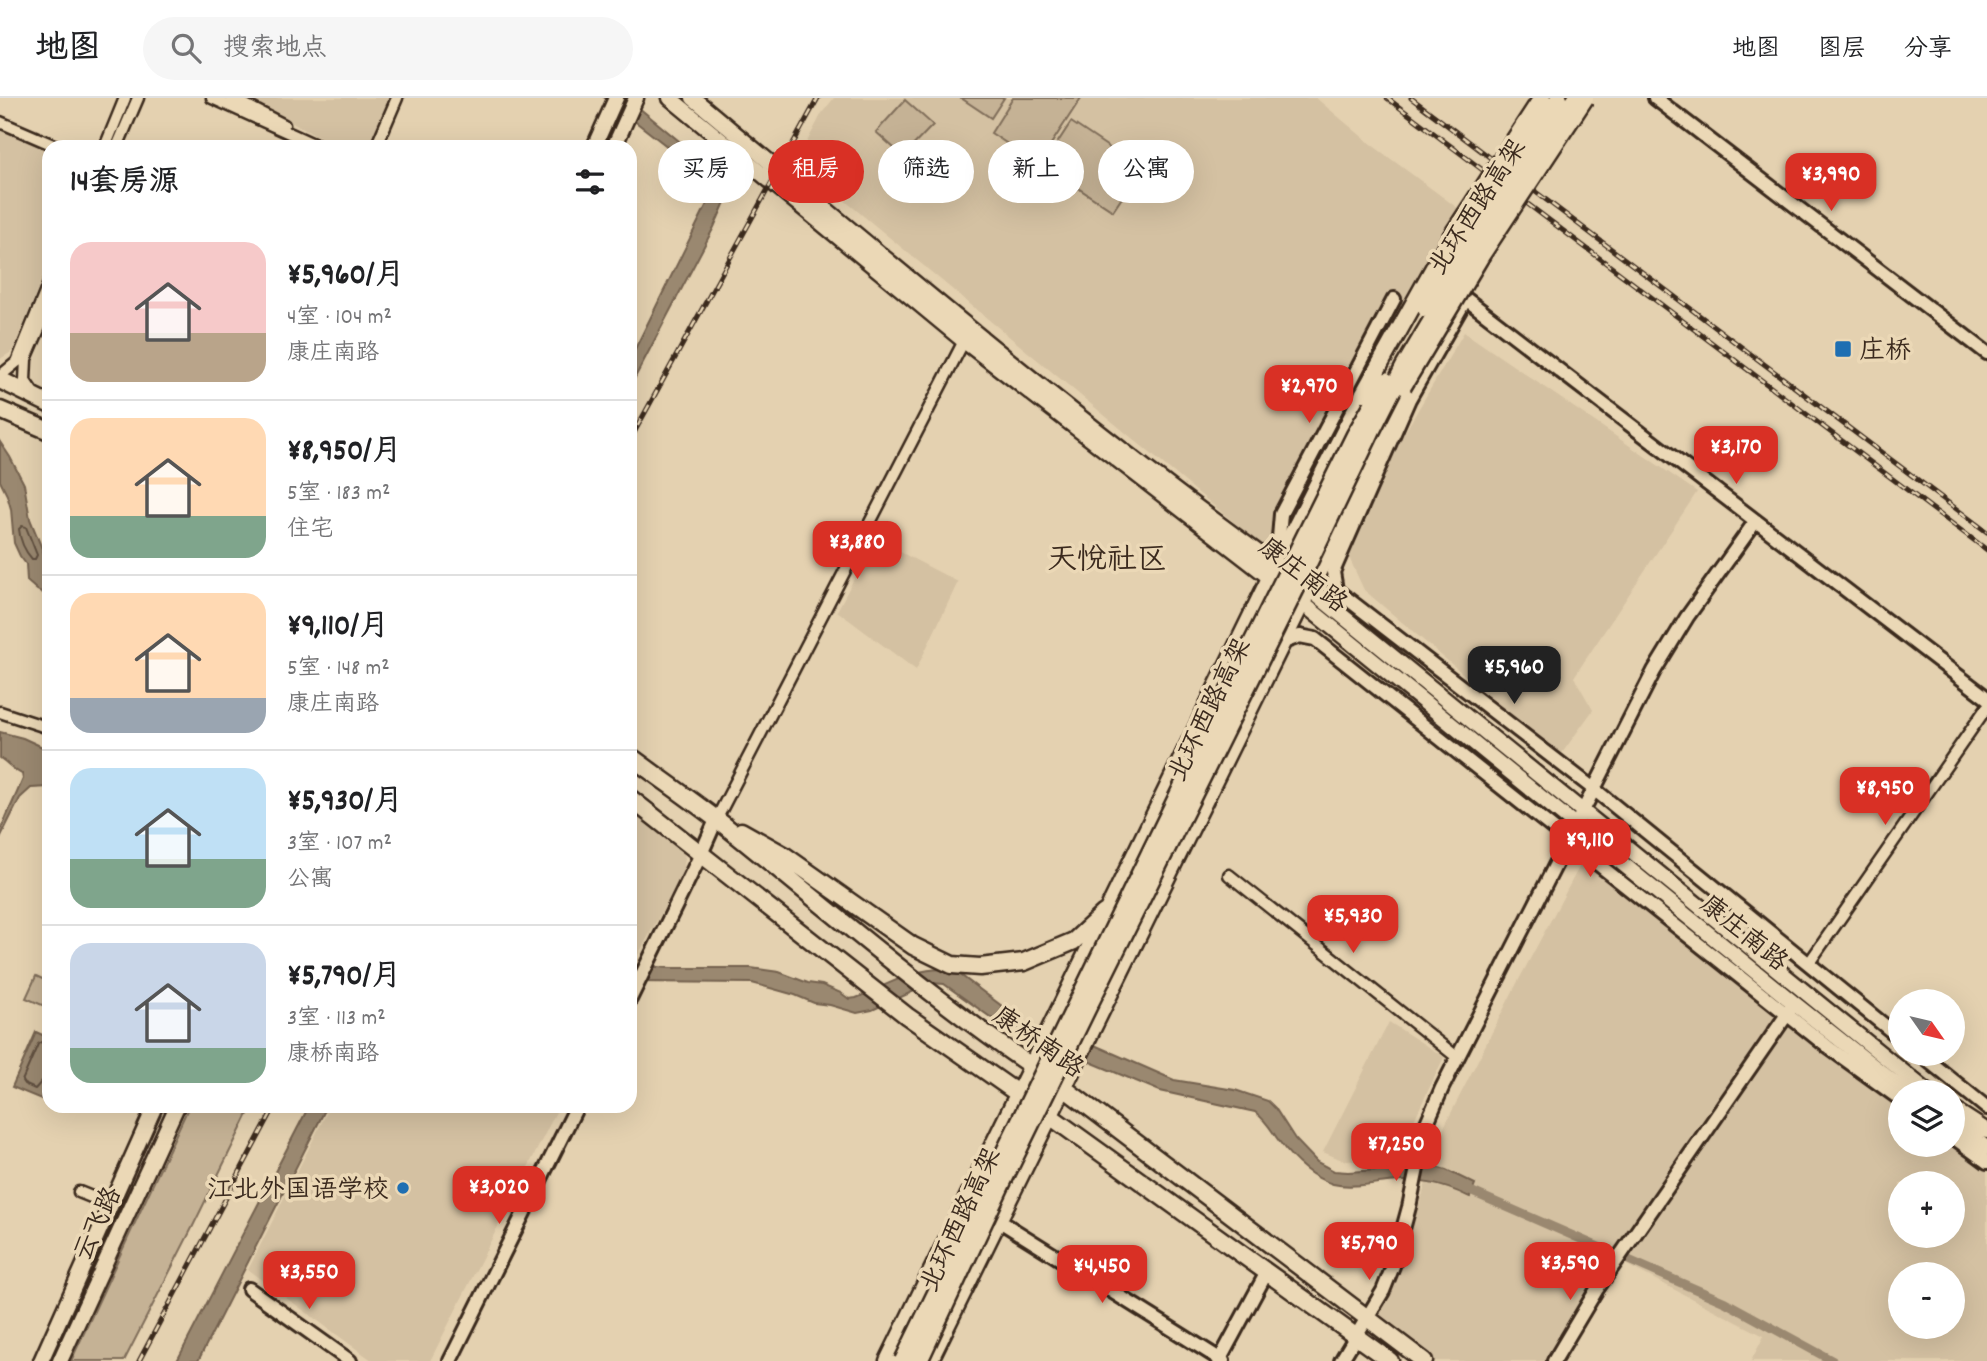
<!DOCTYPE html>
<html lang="zh">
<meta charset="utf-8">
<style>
:root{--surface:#fff;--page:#f6f6f6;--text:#202124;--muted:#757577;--line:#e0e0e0;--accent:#d93025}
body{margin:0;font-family:Dekko,"LXGW WenKai TC",sans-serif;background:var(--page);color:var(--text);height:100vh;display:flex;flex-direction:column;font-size:26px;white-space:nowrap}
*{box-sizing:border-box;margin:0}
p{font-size:23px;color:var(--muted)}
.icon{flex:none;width:38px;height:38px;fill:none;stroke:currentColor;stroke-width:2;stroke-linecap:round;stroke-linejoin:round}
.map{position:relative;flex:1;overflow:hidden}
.panel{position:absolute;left:42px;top:42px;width:595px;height:973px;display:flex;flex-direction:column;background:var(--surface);border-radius:21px;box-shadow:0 7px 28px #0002}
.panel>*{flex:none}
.banner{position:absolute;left:658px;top:42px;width:665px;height:63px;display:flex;gap:14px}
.needle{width:46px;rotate:124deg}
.fabs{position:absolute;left:1888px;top:891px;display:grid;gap:14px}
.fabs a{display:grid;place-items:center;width:77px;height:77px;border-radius:50%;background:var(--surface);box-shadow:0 7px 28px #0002;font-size:35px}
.price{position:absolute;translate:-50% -60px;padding:0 16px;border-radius:14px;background:var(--accent);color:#fff;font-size:23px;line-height:46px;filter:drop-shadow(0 2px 4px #0008)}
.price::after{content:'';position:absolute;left:50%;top:42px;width:21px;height:16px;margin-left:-10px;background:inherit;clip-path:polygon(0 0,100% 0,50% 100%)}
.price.on{background:#222;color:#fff}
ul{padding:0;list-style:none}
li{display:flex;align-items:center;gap:21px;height:175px;padding:0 28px}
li+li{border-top:2px solid var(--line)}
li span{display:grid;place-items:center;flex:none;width:196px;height:140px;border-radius:21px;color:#555}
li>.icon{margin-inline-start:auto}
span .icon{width:84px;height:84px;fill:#fffc;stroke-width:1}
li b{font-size:30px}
h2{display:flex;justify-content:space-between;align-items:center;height:84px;padding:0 28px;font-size:30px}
.chip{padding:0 24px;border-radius:32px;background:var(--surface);box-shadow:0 7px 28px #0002;font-size:24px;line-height:63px}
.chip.on{background:var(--accent);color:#fff}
header{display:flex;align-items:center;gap:42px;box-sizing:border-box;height:98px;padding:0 35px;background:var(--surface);border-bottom:2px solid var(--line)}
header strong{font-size:33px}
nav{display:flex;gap:38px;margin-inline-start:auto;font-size:24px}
.search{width:490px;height:63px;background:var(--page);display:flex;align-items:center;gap:18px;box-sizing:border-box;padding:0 24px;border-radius:38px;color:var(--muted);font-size:26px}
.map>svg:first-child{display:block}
</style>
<header>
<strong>地图</strong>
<div class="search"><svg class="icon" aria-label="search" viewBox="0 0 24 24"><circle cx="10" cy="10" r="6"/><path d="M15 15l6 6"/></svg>搜索地点</div>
<nav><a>地图</a><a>图层</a><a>分享</a></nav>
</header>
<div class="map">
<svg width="1987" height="1263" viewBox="0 0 1987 1263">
<rect width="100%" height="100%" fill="#e4d1b0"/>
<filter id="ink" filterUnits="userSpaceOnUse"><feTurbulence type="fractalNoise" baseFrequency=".0143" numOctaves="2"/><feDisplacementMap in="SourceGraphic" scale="14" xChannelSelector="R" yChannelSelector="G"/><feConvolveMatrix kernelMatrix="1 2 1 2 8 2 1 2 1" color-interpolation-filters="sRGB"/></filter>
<g filter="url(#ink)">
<!-- built -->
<path fill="#d4c1a2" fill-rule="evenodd" d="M241,0H400L379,49H337L272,14Z
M834,0H1316L1372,47L1459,111L1384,236L1318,370L1271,455L797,63L822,15Z
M0,29L49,50V163L13,253L0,261Z
M1464,234L1697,394L1574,579L1593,612L1560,658L1364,492L1347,455L1389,361Z
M875,441L958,484L916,572L837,513Z
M630,713L682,751L685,760L683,776L634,864H630Z
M1584,760L1777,917L1594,1188L1549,1263H1433L1376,1220L1398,1172L1445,1027L1515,889Z
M1389,924L1444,959L1398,1056L1388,1061L1363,1064L1342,1062L1323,1054Z
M1790,926L1900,1008V1046H1953L1987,1070V1263H1751L1764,1238L1621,1164ZM1900,1085H1953V1138H1900ZM1900,1176H1953V1228H1900Z
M330,1008H559L430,1263H373L248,1172Z"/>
<!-- green -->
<path fill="#c5b295" stroke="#806e5a" stroke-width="2" d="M961,0H1004L991,20Z
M1013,0H1081L1038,66L991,35Z
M905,2L933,27L903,58L876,34Z
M1071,24L1141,71L1113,113L1043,67Z
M36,878L49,884V910L26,900Z
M189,1008H252L192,1130L124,1263H71Z"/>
<!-- water -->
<path fill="#9a8870" stroke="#74624f" stroke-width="2" d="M605,0H627L719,76L724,78L727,75H730L737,82L733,86L714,129L630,289V261L715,90L713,85L700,74Z
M0,344L10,359L24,386L30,421L47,463L44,467L46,474L49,476V498L37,492L27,483L26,466L20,458L14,445L11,411L7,397L0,383Z
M0,634L23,640L49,652V689L31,690L20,700L0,740V733L23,681L22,676C12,671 9,666 0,660Z
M630,867L671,870H751L779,874L808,885L822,887L841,895L849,901L856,900C887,887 922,865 955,873L1034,932L1092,946L1174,982L1235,992L1268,1003L1275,1010L1295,1041L1317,1064L1334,1073L1348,1074L1432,1068L1446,1072L1475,1086L1470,1099C1441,1085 1419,1081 1387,1084C1370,1086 1349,1090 1333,1086C1310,1079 1292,1061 1279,1043C1271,1032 1266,1022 1255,1014L1160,993L1088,963L1032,951L1014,936L944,886L932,885L872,912L857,915L830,907L814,905L795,897L752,885L630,884Z
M36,934L49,940V981L41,1001L12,989Z
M309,1008H327L198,1263H177Z"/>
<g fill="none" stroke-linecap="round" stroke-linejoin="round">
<!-- shore -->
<path stroke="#61503f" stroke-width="2" d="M22,428L26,429L37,457L35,461H32C24,452 20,443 19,431Z
M49,946L41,944L38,946L22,983L24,986L35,991L42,983L49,981"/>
<!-- canal -->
<path stroke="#9a8870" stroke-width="9" d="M1461,1089L1725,1204L1833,1263"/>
<!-- minor casing -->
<g stroke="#3b2a1e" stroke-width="15">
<path id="minor" d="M212,0L320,49
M232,0L284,27
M0,24L58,49
M105,49L125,0
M117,49L138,0
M376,49L397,0
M0,278L17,264L49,185
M34,296L25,283L26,261L49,208
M0,614L49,630
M716,722L967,237
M1229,777L1458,960
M1809,865L1987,609
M79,1094L111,1107"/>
</g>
<!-- tertiary casing -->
<g stroke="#3b2a1e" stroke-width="18">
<path id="tertiary" d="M1655,0L1987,255
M1277,463L1281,416L1394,201
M1283,544L1300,538L1315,541L1828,949L1900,1001
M630,901L701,756L716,722
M1900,940L1595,692L1336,492L1333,474L1409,301L1466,201L1987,600
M1920,956L1987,1010
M1953,1039L1987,1064
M998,1122L1223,1263
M249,1191L350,1263
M450,1263L577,1008
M1219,1263L1267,1174
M1341,1263L1383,1193L1393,1168L1409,1109L1426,1027L1442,990L1654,573L1687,519L1755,424
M1554,1263L1597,1191L1790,912"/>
</g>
<!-- secondary casing -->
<g stroke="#3b2a1e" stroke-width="19">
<path id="secondary" d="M670,0L964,243L1278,486
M693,0C887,162 1079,326 1285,474
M594,49L616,0
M614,49L636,0
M1302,485L1928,994
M1295,499L1795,906L1906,994
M1953,1011L1987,1033
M1953,1027L1987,1050
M41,1263L155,1008
M60,1263L177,1008"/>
</g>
<!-- primary casing -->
<g stroke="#3b2a1e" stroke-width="21">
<path id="primary" d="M0,282L49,306
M0,312L49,333
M630,658C661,681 693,703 724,727C836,817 943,911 1064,990L1424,1263
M630,700L907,918L1050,1018L1390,1263
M741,733L784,757L913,848L952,867L980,869L1024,864L1074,843L1104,815
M888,1263L1270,480L1364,295
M929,1263L1302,504L1332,447L1403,288"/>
</g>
<!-- minor -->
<use href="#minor" stroke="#ebd8b6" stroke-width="10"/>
<!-- tertiary -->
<use href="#tertiary" stroke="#ebd8b6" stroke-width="12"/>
<!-- secondary -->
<use href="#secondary" stroke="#ebd8b6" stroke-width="14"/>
<!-- primary -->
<use href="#primary" stroke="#ebd8b6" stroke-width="16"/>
<!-- rail casing -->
<g stroke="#3b2a1e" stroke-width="5">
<path id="rail" d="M1387,0L1987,452
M1411,0L1987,434
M630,342L818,0
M139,1263L275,1008"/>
</g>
<!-- rail -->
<use href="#rail" stroke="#ebd8b6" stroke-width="2.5" stroke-dasharray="8" stroke-linecap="butt"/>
<!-- primary-bridge casing -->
<g stroke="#3b2a1e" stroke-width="21" stroke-linecap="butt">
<path id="primary-bridge" d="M1403,288L1482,156L1585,0
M1364,295L1451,139L1542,0"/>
</g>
<!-- trunk-bridge casing -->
<g stroke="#3b2a1e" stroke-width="21" stroke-linecap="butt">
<path id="trunk-bridge" d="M1426,211L1463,146L1559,0
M903,1263L1252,545L1355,337L1386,283
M919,1263L1002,1085L1087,911L1307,468L1371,334L1404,269L1474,151L1576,0"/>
</g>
<!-- primary-bridge -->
<use href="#primary-bridge" stroke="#ebd8b6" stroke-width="16"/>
<!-- trunk-bridge -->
<use href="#trunk-bridge" stroke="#ebd8b6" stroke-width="16"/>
</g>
</g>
<!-- markers -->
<g fill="#1f6fb2" stroke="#ebd8b6" stroke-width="2.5">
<rect x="1834" y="242" width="18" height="18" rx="3.5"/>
<circle cx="403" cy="1090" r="7"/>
</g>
<g text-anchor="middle" stroke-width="7" stroke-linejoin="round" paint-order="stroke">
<!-- street labels -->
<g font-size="26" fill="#3b2a1e" stroke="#ebd8b6">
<text transform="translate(1476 108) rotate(-57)" y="9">北环西路高架</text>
<text transform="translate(1304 476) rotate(38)" y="9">康庄南路</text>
<text transform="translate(1208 611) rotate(-64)" y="9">北环西路高架</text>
<text transform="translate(1745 834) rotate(39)" y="9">康庄南路</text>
<text transform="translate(1039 943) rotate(35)" y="9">康桥南路</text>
<text transform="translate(959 1121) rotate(-65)" y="9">北环西路高架</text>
<text transform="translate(96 1125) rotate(-65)" y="9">云飞路</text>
</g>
<!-- poi labels -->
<g font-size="26" fill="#3b2a1e" stroke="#ebd8b6" text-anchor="start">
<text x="1859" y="260">庄桥</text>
<text x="389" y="1099" text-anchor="end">江北外国语学校</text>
</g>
<!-- quarter labels -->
<g font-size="30" fill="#3b2a1e" stroke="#ebd8b6">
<text x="1107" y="470">天悦社区</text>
</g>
</g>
</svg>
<div class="fabs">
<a><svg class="needle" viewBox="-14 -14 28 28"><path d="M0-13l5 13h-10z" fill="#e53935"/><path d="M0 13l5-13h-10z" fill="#757577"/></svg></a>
<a><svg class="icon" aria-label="layers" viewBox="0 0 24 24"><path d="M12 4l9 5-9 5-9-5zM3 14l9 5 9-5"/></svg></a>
<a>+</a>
<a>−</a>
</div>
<b class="price" style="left:1831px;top:115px">¥3,990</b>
<b class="price" style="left:1309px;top:327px">¥2,970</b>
<b class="price" style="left:1736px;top:388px">¥3,170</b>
<b class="price" style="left:857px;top:483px">¥3,880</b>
<b class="price on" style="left:1514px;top:608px">¥5,960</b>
<b class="price" style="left:1885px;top:729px">¥8,950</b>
<b class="price" style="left:1590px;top:781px">¥9,110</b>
<b class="price" style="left:1353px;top:857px">¥5,930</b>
<b class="price" style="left:1396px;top:1085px">¥7,250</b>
<b class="price" style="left:499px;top:1128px">¥3,020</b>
<b class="price" style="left:1369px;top:1184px">¥5,790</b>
<b class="price" style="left:1570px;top:1204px">¥3,590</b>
<b class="price" style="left:1102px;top:1207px">¥4,450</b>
<b class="price" style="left:309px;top:1213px">¥3,550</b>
<div class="banner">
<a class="chip">买房</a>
<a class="chip on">租房</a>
<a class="chip">筛选</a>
<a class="chip">新上</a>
<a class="chip">公寓</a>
</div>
<section class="panel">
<h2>14套房源<svg class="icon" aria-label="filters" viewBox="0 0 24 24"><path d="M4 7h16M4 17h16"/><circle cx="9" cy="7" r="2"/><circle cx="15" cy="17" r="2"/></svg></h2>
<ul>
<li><span style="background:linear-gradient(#f6c9c9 65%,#b9a48a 0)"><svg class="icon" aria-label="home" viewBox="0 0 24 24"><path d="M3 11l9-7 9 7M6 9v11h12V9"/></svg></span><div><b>¥5,960/月</b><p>4室 · 104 m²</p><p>康庄南路</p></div></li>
<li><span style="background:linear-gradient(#ffd9b3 70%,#7fa58c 0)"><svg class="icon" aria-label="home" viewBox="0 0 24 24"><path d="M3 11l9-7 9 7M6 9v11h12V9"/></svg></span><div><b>¥8,950/月</b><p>5室 · 183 m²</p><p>住宅</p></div></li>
<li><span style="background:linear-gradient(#ffd9b3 75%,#9aa5b1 0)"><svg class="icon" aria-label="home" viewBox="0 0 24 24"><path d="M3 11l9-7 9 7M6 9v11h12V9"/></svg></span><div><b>¥9,110/月</b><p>5室 · 148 m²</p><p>康庄南路</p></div></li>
<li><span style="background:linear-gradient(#bfe0f5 65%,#7fa58c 0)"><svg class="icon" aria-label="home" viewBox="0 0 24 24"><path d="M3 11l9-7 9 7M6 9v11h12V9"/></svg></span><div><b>¥5,930/月</b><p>3室 · 107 m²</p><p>公寓</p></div></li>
<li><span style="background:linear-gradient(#c9d6e8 75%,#7fa58c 0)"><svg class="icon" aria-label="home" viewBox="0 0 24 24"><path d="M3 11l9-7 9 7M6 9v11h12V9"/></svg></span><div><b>¥5,790/月</b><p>3室 · 113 m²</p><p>康桥南路</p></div></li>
</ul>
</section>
</div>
